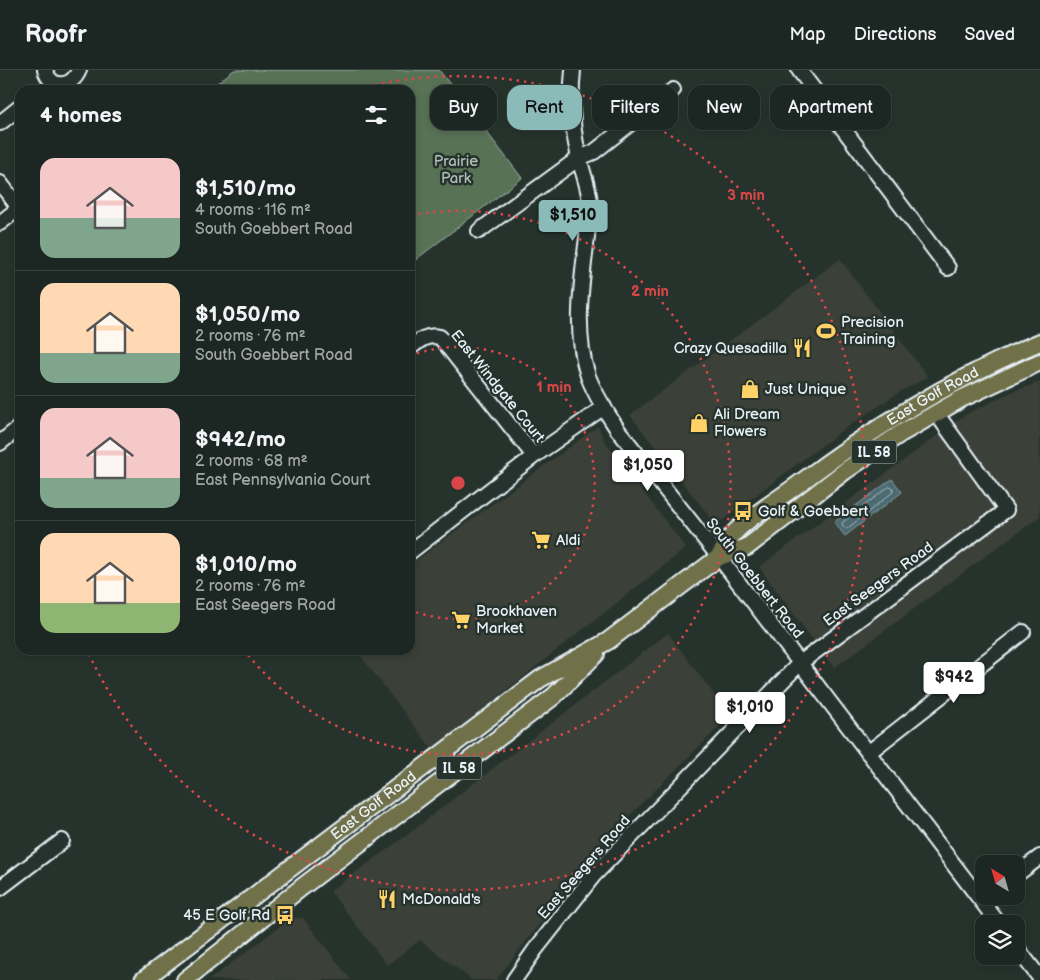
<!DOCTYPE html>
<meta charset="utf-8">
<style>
:root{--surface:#1c2622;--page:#29322f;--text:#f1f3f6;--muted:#a0a5a5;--line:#3a4340;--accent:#8bbbb9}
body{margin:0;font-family:"Balsamiq Sans",sans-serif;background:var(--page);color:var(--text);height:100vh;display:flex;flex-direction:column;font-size:19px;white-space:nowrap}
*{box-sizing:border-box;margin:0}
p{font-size:16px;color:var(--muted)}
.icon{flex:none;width:28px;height:28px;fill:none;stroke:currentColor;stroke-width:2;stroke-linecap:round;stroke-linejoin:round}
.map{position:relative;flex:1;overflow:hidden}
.sheet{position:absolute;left:15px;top:15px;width:400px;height:570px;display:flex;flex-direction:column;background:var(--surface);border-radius:15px;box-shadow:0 2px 8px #0003,0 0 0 1px var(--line)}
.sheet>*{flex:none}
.banner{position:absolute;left:430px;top:15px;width:475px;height:45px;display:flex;gap:10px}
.needle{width:32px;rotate:323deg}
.buttons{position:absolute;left:975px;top:785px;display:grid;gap:10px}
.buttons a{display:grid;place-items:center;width:50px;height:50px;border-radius:10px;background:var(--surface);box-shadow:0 2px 8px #0003,0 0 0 1px var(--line);font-size:25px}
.price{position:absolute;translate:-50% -42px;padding:0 11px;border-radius:5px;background:#fff;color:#222;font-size:16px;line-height:32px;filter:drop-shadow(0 1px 2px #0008)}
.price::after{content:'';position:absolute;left:50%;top:30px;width:15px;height:11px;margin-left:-8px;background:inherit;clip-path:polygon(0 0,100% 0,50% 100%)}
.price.active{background:var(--accent);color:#111}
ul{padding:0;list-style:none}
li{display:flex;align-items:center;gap:15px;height:125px;padding:0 25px}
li+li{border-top:1px solid var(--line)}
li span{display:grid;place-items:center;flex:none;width:140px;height:100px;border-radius:15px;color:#555}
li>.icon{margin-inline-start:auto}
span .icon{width:60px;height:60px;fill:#fffc;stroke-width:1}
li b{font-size:21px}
h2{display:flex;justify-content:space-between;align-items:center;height:60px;padding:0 25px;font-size:21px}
.tag{padding:0 18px;border-radius:15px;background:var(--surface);box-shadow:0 2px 8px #0003,0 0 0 1px var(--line);font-size:18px;line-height:45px}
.tag.active{background:var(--accent);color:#111}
header{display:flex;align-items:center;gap:30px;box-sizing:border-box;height:70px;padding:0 25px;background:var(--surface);border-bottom:1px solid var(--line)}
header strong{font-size:24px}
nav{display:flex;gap:28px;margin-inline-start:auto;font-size:18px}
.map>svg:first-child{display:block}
</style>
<header>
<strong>Roofr</strong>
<nav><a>Map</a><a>Directions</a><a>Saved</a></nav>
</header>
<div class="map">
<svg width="1040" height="910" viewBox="0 0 1040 910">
<rect width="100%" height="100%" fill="#26332d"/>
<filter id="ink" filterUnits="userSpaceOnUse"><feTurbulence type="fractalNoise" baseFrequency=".02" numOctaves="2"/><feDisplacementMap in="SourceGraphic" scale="10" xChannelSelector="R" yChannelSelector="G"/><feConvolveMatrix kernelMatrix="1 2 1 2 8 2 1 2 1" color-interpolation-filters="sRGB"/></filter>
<g filter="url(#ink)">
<!-- built -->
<path fill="#3a4039" d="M840,189L928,307L901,321L840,362L716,455L630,345Z
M1040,312V446L834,598L759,497L965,345L1011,322Z
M598,356L604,370L686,478L432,679L356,580H410V495Z
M668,563L730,646L605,770L496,910H472L420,870L387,895L330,821L403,768Z
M291,848H303L351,910H209Z"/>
<!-- green -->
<path fill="#597257" stroke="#a0b2a8" d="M234,0H439L522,108L410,194V20H208Z"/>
<!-- water -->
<path fill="#4b6b72" stroke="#8aa1a8" d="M892,409L902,422L845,466L834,452Z"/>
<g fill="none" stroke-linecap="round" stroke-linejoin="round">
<!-- shore -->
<path stroke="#a9bbc2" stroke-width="1" d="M889,417L893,418V422L848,458L844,457L842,454L843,452Z"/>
<!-- minor casing -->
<g stroke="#e8f1f8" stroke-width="18">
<path id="minor" d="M45,0C51,20 72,18 79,0
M573,0C570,30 572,59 579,88C583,104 589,117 590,133C587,190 570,251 588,306C595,325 607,343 618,360L719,487L999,854
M799,0L948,198
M0,53L20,37
M0,113L20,139
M0,153L19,138
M479,161L579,88L594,82L673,20
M410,278C420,270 427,264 440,267L534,386
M0,373L20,357
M410,482L534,386L604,337
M868,683L1023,562
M1016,805L1040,787
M0,818L62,771
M1016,877L1040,908
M514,910L535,880L594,805L800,593L1006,440L936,343"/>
</g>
<!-- major casing -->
<g stroke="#e8f1f8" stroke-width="20">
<g id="major">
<path id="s1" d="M719,487C724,479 729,468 735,462C752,445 777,430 796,416C872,358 952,309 1040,272"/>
<path id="s2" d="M143,910L540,609L608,571L719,487L747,477L845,401L900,364L961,329L1040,292"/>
<path d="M185,910L302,817L554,626L596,584"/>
</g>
</g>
<!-- minor -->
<use href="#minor" stroke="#26332d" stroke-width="14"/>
<!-- major -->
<use href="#major" stroke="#6f714a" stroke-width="16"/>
</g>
</g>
<!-- distance rings -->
<g fill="none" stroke="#d94647" stroke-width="2.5" stroke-dasharray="2.5 5">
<path d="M410 286A136 136 0 1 1 410 540"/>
<path d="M411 145A272 272 0 1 1 244 580"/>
<path d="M353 20A407 407 0 1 1 88 582"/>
</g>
<!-- icons -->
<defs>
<g id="stadium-bare" transform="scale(1.5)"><path d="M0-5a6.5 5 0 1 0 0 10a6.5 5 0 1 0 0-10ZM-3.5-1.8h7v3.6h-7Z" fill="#ffd166" stroke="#26332d" stroke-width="2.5" paint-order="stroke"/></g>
<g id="restaurant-bare" transform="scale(1.5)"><path d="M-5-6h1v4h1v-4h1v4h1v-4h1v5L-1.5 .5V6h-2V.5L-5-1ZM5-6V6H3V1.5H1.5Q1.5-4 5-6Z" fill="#ffd166" stroke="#26332d" stroke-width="2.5" paint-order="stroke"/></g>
<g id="shop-bare" transform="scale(1.5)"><path d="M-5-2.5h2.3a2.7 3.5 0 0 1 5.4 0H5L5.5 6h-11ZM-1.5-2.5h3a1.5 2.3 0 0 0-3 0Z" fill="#ffd166" stroke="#26332d" stroke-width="2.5" paint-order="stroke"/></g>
<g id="bus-bare" transform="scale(1.5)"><path d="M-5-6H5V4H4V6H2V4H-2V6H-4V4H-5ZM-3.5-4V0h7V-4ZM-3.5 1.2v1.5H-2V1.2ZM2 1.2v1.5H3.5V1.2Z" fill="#ffd166" stroke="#26332d" stroke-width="2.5" paint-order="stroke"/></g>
<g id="supermarket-bare" transform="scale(1.5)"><path d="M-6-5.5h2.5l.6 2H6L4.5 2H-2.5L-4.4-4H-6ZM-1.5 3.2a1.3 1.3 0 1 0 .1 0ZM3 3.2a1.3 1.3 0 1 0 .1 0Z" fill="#ffd166" stroke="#26332d" stroke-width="2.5" paint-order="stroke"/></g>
</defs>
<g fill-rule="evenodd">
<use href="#stadium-bare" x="826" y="261"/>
<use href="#restaurant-bare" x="802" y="278"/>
<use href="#shop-bare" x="750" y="319"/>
<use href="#shop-bare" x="699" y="353"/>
<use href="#bus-bare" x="743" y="441"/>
<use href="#supermarket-bare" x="541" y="470"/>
<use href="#supermarket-bare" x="461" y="550"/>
<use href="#restaurant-bare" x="387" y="829"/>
<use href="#bus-bare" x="285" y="845"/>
</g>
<g text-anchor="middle" stroke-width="5" stroke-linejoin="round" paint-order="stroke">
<!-- shield labels -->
<g fill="#26332d" stroke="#aeb8bb" stroke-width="1">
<rect x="851.5" y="370.5" width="45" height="23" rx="4"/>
<rect x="436.5" y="686.5" width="45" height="23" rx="4"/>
</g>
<g font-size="14" font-weight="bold" fill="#e8f1f8">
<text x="874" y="387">IL 58</text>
<text x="459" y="703">IL 58</text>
</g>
<!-- park labels -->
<g font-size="15" fill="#afbeb8" stroke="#26332d">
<text x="456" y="96">Prairie<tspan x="456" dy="17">Park</tspan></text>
</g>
<!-- poi labels -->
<g font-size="15" fill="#e8f1f8" stroke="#26332d" text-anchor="start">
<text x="841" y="257">Precision<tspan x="841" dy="17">Training</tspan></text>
<text x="787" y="283" text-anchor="end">Crazy Quesadilla</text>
<text x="765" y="324">Just Unique</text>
<text x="714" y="349">Ali Dream<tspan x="714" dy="17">Flowers</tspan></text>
<text x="758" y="446">Golf &amp; Goebbert</text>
<text x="556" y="475">Aldi</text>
<text x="476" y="546">Brookhaven<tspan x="476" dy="17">Market</tspan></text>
<text x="402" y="834">McDonald's</text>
<text x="270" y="850" text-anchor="end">45 E Golf Rd</text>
</g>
<!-- street labels -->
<g font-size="15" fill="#e8f1f8" stroke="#26332d">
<text transform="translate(498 316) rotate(51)" y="5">East Windgate Court</text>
<text dy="5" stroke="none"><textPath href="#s1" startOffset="270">East Golf Road</textPath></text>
<text transform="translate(755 508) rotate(52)" y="5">South Goebbert Road</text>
<text transform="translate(878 514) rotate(-36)" y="5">East Seegers Road</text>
<text dy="5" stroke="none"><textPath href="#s2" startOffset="289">East Golf Road</textPath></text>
<text transform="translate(584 797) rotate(-49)" y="5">East Seegers Road</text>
</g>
</g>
<circle cx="458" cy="413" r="8" fill="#d94647" stroke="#26332d" stroke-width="2.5"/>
<g font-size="15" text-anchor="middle" font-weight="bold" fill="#d94647" stroke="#26332d" stroke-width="5" stroke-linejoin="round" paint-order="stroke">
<text x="746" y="130">3 min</text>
<text x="650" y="226">2 min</text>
<text x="554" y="322">1 min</text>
</g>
</svg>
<div class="buttons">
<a><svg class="needle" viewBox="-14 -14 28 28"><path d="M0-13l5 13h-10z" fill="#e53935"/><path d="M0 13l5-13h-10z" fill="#a0a5a5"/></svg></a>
<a><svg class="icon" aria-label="layers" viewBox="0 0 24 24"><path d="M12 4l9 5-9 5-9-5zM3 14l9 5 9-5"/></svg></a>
</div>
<b class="price active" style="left:573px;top:172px">$1,510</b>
<b class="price" style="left:648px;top:422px">$1,050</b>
<b class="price" style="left:954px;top:634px">$942</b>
<b class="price" style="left:750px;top:664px">$1,010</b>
<div class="banner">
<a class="tag">Buy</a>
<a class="tag active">Rent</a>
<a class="tag">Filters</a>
<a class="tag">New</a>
<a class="tag">Apartment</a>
</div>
<section class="sheet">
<h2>4 homes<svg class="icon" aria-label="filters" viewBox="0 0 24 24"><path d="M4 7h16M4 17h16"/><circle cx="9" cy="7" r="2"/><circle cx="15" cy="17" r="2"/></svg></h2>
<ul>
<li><span style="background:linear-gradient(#f6c9c9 60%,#7fa58c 0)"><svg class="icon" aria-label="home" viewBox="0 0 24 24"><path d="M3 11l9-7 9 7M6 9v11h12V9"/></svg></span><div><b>$1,510/mo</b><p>4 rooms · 116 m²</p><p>South Goebbert Road</p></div></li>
<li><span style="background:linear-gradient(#ffd9b3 70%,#7fa58c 0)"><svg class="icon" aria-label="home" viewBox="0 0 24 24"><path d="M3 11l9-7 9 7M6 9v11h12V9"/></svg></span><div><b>$1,050/mo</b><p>2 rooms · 76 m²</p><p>South Goebbert Road</p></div></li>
<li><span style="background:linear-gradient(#f6c9c9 70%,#7fa58c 0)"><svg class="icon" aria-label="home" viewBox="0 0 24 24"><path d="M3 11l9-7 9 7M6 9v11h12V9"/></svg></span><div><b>$942/mo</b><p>2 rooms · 68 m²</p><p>East Pennsylvania Court</p></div></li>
<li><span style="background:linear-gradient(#ffd9b3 70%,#8fb573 0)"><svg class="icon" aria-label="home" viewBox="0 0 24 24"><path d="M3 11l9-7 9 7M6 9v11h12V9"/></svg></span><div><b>$1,010/mo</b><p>2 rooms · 76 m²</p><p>East Seegers Road</p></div></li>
</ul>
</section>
</div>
